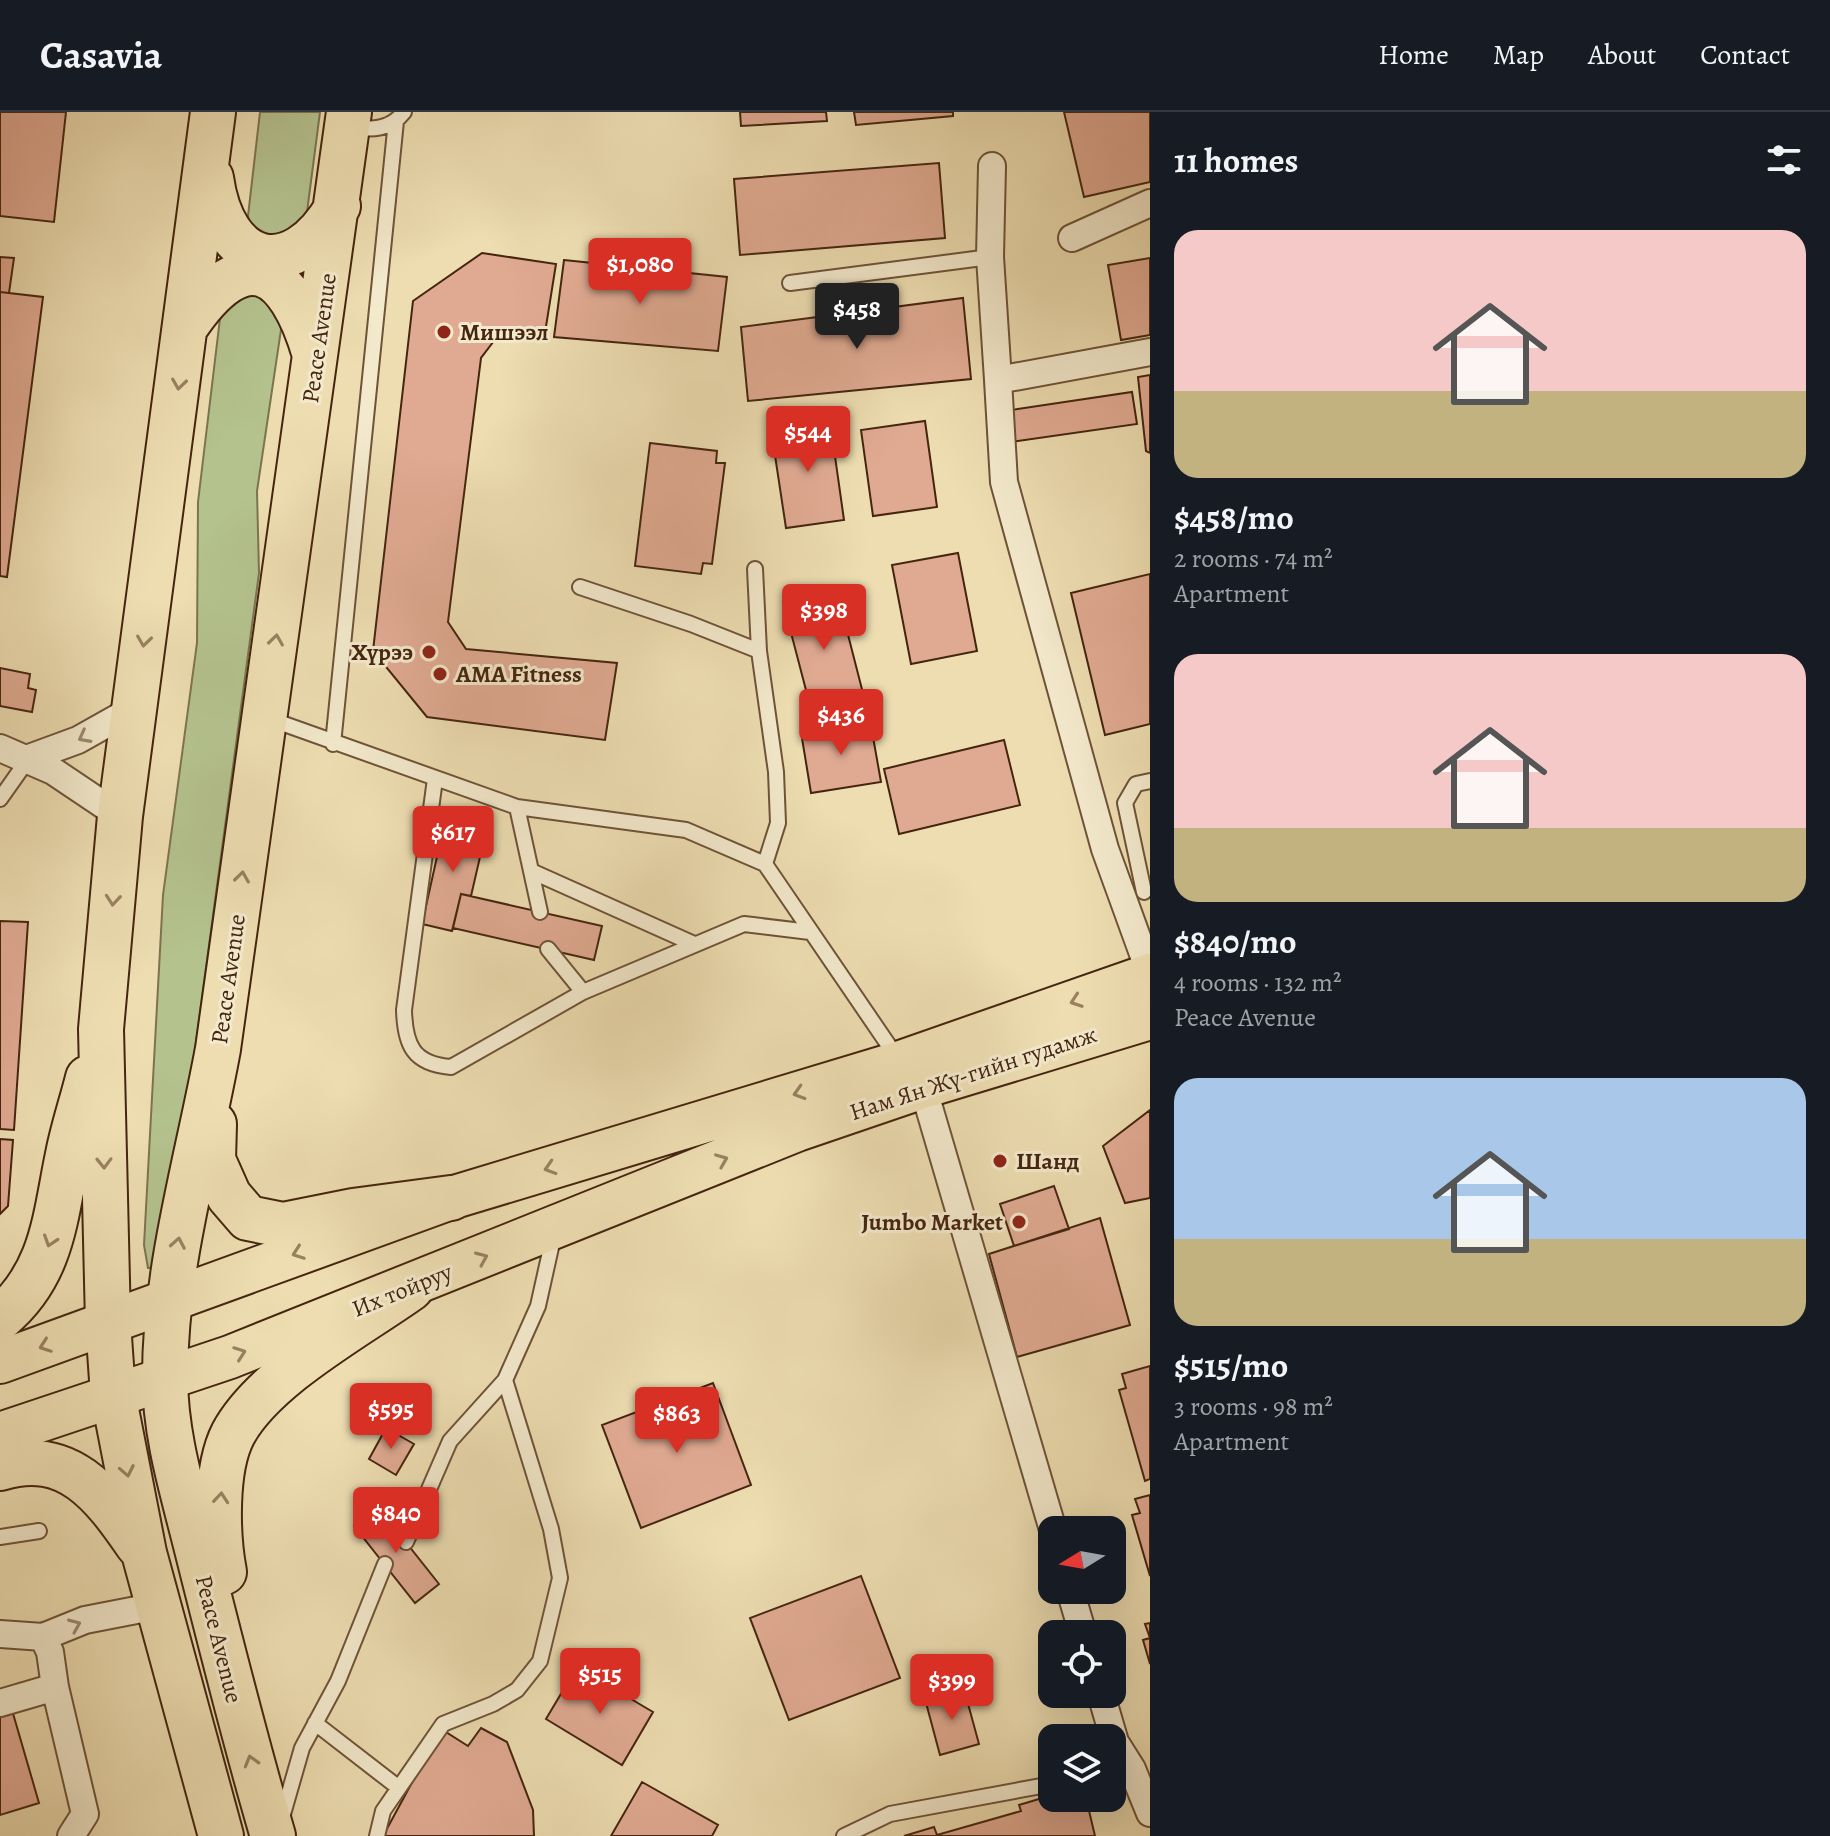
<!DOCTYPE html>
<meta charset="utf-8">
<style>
:root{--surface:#171b24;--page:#20242c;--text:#f1f3f6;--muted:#9ea1a6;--line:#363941;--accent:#d93025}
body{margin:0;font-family:Alegreya,serif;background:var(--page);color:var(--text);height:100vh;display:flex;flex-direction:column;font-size:30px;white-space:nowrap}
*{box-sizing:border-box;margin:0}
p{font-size:26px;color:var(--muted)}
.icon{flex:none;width:44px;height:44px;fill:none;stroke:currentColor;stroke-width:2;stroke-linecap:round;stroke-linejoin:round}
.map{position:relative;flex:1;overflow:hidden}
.panel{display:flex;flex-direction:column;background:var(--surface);width:680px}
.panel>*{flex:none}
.needle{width:52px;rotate:259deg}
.controls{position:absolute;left:1038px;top:1404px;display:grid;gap:16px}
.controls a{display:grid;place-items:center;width:88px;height:88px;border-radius:16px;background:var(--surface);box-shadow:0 8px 32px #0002;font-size:40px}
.price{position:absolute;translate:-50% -68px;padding:0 18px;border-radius:8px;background:var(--accent);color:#fff;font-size:26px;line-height:52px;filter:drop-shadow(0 2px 4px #0008)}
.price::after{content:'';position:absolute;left:50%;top:48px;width:24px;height:18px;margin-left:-12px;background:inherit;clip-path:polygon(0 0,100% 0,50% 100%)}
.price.active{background:#222;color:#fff}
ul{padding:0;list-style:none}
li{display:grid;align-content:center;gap:16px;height:424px;padding:0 24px}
li span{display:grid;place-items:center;height:248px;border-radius:24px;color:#555}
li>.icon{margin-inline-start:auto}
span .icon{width:144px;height:144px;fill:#fffc;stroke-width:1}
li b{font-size:34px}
h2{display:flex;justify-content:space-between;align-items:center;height:96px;padding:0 24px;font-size:34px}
header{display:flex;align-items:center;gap:48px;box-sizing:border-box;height:112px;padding:0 40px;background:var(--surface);border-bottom:2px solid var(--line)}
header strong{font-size:38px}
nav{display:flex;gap:44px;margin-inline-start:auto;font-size:28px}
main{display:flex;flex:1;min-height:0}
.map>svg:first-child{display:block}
</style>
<header>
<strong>Casavia</strong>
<nav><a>Home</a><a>Map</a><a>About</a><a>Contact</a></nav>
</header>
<main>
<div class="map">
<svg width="1150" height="1724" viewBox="0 0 1150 1724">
<rect width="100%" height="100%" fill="#edddb1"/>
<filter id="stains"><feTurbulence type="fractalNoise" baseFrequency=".0025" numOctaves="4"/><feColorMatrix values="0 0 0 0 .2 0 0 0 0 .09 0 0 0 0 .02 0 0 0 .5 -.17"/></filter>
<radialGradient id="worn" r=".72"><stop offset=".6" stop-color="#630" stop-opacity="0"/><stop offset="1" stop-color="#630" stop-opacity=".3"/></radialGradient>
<!-- green -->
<path fill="#b4c28e" stroke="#7c744f" stroke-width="2" d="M260,0H320L306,108L277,131L251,115L248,104Z
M254,174L282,211L257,379L259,461L185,1012L154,1156H148L144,1133L163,783L197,531L198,390L221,198Z"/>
<!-- building -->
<path fill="#e0aa92" stroke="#452510" stroke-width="2" d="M0,0H66L54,110L0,104Z
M740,0H826L827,9L741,14Z
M854,0H953V4L856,13Z
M1064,0H1150V70L1084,85Z
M939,51L945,126L740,143L734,67Z
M482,141L556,152L544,227L500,221L481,246L448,510L466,537L617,551L605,628L427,605L373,539L413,189Z
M0,145L14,146L9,181L0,180Z
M1150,146V223L1121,228L1108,153Z
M564,148L727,165L718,239L554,225Z
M0,180L43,185L7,465L0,464Z
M963,186L971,267L748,289L741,215Z
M1150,263V341L1146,339L1138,265Z
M1132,280L1137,312L1010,330L1005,299Z
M830,309L844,408L786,416L771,317Z
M925,309L937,395L873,404L861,318Z
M650,331L717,339L716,351H725L712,452L703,451L701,462L635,454Z
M958,441L977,539L911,552L892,453Z
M1150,462V612L1105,623L1071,481Z
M836,476L865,589L813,605L783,490Z
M0,556L30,562L28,576L36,578L32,600L0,594Z
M870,608L881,670L811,681L801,620Z
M1004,628L1020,693L899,722L884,657Z
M445,709L486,719L471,784L461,782L452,819L422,812Z
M461,782L602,814L594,848L453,816Z
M0,809L28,810L14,1018L0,1017Z
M1150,998V1086L1125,1091L1103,1034Z
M0,1027L13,1028L8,1094L0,1102Z
M1054,1074L1069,1117L1014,1134L1000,1092Z
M1100,1106L1130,1213L1017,1245L989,1142Z
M1150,1254V1367L1145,1369L1119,1278L1126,1276L1122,1262Z
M713,1271L751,1373L641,1416L602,1313Z
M386,1316L414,1332L396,1363L369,1347Z
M1150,1383V1464L1132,1403L1140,1401L1135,1387Z
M378,1395L439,1472L415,1491L354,1414Z
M861,1464L900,1566L789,1608L750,1506Z
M1150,1511V1552L1143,1528L1150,1526L1145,1512Z
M577,1555L653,1600L622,1653L546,1607Z
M964,1577L979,1632L940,1643L925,1587Z
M12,1598L39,1691L0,1703V1602Z
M481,1616L507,1630L533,1698L534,1724H383L441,1617L468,1634Z
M642,1670L718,1713L712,1724H611Z
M1049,1684L1051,1690L1086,1686L1095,1724H904L934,1715L937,1723L1021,1699L1019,1693Z"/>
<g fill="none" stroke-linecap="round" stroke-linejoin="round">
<!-- lane casing -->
<g stroke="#6f5338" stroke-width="18">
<path id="lane" d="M352,15C372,18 390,18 404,0
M790,171L990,145
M755,457L759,539
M580,475L691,512L759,539L776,660L778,711L765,752
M270,607L517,695L686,718L765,752L898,947
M333,632L396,9
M435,667L404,898C405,933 413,952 451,955L583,880
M0,687L29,646
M517,695L540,800
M531,759L694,832
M1144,780L1125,691L1136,672L1150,669
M548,837L583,880L744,812L810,820
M0,1425L39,1419
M406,1430L450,1329L505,1268L538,1194L554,1122
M315,1611L399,1676
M1112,1661L1132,1657
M281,1709L302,1636L338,1569L385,1452
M377,1724L383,1699L443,1612L493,1592L517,1578L540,1549L560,1466L551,1417L505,1268
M844,1724L890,1702L1052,1672"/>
</g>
<!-- street casing -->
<g stroke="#6f5338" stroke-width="30">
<path id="street" d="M992,54L990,145L998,268
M1072,126L1150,91
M1150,240L998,268L1004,370L1105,737L1150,861
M0,636L53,659L120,704
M29,646L78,628L135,596
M923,975L1053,1418
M1070,1478L1083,1522
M0,1522L43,1525L85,1508L157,1494
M43,1525L50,1540L55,1575L85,1702L71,1724
M1101,1582L1115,1630L1132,1657L1150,1701
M0,1591L55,1575"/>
</g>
<!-- primary casing -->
<g stroke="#452510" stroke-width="46">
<path id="primary" d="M0,1250L451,1086L901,950L1150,863
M0,1322L230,1245L797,1018L923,975L1150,906"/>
</g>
<!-- highway casing -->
<g stroke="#452510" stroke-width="48">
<path id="highway" d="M213,0L120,704L101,917L108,1211L113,1282L144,1441L221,1724
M211,66C223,155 291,175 338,94
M186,214C245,127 289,154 315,243
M214,1012L213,1048L229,1084L248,1106L283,1113L353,1099L451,1086
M0,1206C54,1161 55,1103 69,1038C74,1014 82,990 88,966
M0,1356C68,1335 103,1382 138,1433
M224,1460C217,1423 215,1357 233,1322C264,1264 358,1214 411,1176
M273,1724C245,1629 221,1533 197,1437C183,1380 165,1324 165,1265C165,1154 198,1046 218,937L349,0"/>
</g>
<!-- lane -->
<use href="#lane" stroke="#f3e9cc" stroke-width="14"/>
<!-- street -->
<use href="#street" stroke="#f3e9cc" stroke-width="26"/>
<!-- primary -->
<use href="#primary" stroke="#edddb1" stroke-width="42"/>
<!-- highway -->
<use href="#highway" stroke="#edddb1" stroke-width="44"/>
</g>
<!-- one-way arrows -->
<defs><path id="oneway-chevron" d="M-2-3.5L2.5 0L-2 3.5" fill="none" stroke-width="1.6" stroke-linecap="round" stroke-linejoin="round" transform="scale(2)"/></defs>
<g stroke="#998160">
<use href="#oneway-chevron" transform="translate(179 272) rotate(98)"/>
<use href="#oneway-chevron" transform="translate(276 528) rotate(-82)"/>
<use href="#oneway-chevron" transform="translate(144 529) rotate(98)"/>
<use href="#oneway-chevron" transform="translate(242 765) rotate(-82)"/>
<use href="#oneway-chevron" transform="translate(113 788) rotate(95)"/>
<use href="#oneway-chevron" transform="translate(1076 889) rotate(161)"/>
<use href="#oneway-chevron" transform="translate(799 981) rotate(163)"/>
<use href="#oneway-chevron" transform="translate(722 1048) rotate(-22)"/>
<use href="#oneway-chevron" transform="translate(104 1051) rotate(89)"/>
<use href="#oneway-chevron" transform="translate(550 1056) rotate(163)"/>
<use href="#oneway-chevron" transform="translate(50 1129) rotate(108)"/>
<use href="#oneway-chevron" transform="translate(178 1131) rotate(-80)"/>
<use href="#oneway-chevron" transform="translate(298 1141) rotate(160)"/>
<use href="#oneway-chevron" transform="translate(482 1146) rotate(-23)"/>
<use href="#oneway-chevron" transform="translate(45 1234) rotate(160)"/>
<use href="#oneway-chevron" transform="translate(240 1241) rotate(-20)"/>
<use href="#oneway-chevron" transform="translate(127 1359) rotate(79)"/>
<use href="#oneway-chevron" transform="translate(221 1386) rotate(-85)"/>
<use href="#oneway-chevron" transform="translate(251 1649) rotate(-106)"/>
</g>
<g stroke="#9c876e">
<use href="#oneway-chevron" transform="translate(84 625) rotate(152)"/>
<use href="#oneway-chevron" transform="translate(75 1513) rotate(-23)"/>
</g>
<!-- markers -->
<g fill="#8f2418" stroke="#f3e9cc" stroke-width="3">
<circle cx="444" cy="220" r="8"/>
<circle cx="429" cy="540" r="8"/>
<circle cx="440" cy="562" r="8"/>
<circle cx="1000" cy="1049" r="8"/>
<circle cx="1019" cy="1110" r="8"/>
</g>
<g text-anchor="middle" stroke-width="6" stroke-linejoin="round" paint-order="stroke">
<!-- poi labels -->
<g font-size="24" font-weight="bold" fill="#452510" stroke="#f3e9cc" text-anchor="start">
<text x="460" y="228">Мишээл</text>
<text x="413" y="548" text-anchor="end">Хүрээ</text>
<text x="456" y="570">AMA Fitness</text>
<text x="1016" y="1057">Шанд</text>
<text x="1003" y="1118" text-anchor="end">Jumbo Market</text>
</g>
<!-- street labels -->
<g font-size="24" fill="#452510" stroke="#f3e9cc">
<text transform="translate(319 226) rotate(-82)" y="8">Peace Avenue</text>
<text transform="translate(228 867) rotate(-82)" y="8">Peace Avenue</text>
<text transform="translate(973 961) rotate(-18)" y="8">Нам Ян Жү-гийн гудамж</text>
<text transform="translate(402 1178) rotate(-22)" y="8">Их тойруу</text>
<text transform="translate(219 1527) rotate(76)" y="8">Peace Avenue</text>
</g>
</g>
<rect width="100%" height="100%" filter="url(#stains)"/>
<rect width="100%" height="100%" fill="url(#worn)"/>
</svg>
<div class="controls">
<a><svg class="needle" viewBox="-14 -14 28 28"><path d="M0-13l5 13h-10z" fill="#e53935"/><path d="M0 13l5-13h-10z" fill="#9ea1a6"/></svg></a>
<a><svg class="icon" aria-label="locate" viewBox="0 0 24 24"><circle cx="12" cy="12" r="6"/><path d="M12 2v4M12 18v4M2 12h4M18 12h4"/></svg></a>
<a><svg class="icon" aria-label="layers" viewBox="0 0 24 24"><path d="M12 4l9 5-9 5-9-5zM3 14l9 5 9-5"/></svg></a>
</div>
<b class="price" style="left:640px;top:194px">$1,080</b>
<b class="price active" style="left:857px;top:239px">$458</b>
<b class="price" style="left:808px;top:362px">$544</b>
<b class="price" style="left:824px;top:540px">$398</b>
<b class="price" style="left:841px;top:645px">$436</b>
<b class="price" style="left:453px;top:762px">$617</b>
<b class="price" style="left:391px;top:1339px">$595</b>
<b class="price" style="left:677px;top:1343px">$863</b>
<b class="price" style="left:396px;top:1443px">$840</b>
<b class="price" style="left:600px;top:1604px">$515</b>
<b class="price" style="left:952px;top:1610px">$399</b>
</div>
<section class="panel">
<h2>11 homes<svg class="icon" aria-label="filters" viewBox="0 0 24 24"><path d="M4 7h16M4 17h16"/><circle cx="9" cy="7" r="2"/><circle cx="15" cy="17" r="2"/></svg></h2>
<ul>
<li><span style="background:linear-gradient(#f6c9c9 65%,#c2b280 0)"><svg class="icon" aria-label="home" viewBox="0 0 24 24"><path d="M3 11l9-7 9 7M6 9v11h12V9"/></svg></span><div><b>$458/mo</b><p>2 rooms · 74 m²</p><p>Apartment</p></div></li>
<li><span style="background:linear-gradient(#f6c9c9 70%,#c2b280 0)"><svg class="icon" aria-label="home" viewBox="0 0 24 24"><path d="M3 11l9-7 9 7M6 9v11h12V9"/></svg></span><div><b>$840/mo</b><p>4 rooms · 132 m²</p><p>Peace Avenue</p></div></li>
<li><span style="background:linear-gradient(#a9c7e8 65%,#c2b280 0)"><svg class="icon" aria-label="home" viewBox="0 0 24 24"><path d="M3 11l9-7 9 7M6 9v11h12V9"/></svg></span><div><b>$515/mo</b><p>3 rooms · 98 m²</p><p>Apartment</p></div></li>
</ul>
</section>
</main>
